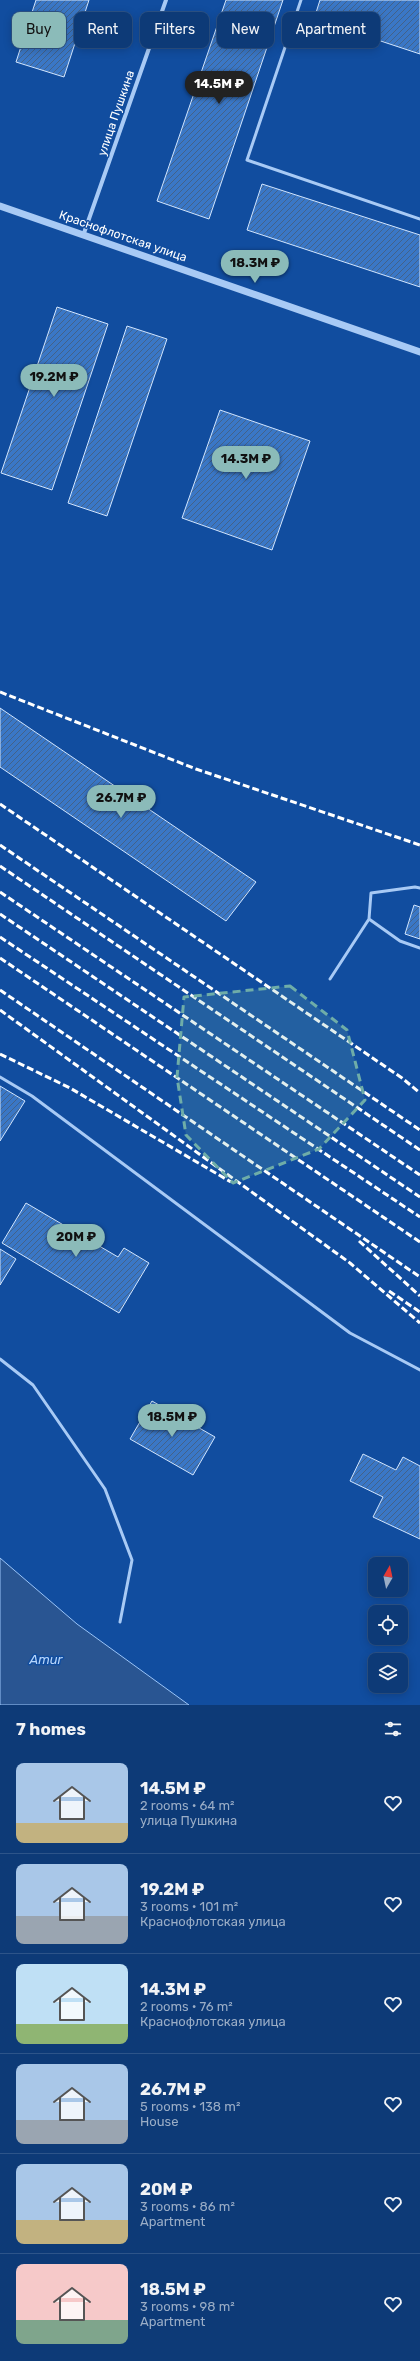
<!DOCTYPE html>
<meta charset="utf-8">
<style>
:root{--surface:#0d3a77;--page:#16417c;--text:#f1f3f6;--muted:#9aadc6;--line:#2d5489;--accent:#8bbbb9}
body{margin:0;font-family:Rubik,sans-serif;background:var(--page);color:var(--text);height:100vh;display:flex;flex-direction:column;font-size:15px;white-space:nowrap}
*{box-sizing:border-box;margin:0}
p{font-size:13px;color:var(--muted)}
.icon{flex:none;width:22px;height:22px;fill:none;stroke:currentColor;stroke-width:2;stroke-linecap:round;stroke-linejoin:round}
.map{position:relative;height:1705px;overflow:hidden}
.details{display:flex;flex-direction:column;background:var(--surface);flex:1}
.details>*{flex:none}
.hud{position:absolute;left:12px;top:12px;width:396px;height:36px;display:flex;gap:8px}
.needle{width:26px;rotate:9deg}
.controls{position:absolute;left:368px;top:1557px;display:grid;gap:8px}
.controls a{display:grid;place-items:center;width:40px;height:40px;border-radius:8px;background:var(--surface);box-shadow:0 2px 10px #0003,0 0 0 1px var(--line);font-size:20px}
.price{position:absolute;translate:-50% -34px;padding:0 9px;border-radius:14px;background:var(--accent);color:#111;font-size:13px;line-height:26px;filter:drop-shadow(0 1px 2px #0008)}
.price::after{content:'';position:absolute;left:50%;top:24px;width:12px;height:9px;margin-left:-6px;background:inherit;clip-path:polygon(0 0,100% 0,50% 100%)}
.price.on{background:#222;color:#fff}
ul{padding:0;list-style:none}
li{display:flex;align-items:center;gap:12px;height:100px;padding:0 16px}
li+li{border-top:1px solid var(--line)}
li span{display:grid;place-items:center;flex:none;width:112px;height:80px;border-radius:8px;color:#555}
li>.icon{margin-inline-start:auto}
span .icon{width:48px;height:48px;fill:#fffc;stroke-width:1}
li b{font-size:17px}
h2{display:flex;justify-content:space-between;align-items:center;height:48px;padding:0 16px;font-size:17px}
.chip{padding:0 14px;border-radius:8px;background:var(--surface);box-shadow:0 2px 10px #0003,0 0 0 1px var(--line);font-size:14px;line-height:36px}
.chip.on{background:var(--accent);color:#111}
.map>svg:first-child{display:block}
</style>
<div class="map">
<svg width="420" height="1705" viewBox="0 0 420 1705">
<defs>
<pattern id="building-hatch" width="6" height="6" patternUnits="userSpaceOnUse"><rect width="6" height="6" fill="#3a77c6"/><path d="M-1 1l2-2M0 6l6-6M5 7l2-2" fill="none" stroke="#436289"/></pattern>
</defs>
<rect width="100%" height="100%" fill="#114d9f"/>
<!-- water -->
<path fill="#295592" stroke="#9ac4f8" d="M0,1558L77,1624L189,1705H0Z"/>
<!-- building -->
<path fill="url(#building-hatch)" stroke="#d1e5fe" d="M36,0H89L64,77L16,62Z
M226,0H283L209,219L157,201Z
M320,0H420V54L314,19Z
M262,184L420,235V287L247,230Z
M57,307L108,324L52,490L1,473Z
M127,326L167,339L107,516L68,503Z
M220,410L310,441L272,550L182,518Z
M0,708L256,882L226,921L0,767Z
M414,905L420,907V939L405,934Z
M0,1086L25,1101L0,1141Z
M26,1203L118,1257L124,1248L149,1263L119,1313L2,1243Z
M0,1249L16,1259L0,1285Z
M152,1401L215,1437L193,1475L130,1439Z
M363,1454L396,1470L403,1457L420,1466V1539L373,1517L383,1497L350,1481Z"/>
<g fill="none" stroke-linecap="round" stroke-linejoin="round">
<!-- service -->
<path stroke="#a8caf5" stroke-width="3" d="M301,0L247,160L420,219
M369,919L400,941L420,948
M330,979L369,919L371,893L415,887L420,888
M0,1077L32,1096L350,1333L420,1370
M0,1359L33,1385L105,1489L132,1560L120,1622"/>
<!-- minor -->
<path stroke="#a8caf5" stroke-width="4" d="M84,233L166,0"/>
<!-- tertiary -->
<path stroke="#a8caf5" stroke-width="7" d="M0,206L420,352"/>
<!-- rail -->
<path stroke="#fff" stroke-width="3" stroke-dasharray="7 3" stroke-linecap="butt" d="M0,692L196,769L420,845
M0,804L402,1078L420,1093
M0,845L420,1130
M0,866L420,1150
M0,892L420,1175
M0,914L420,1197
M0,937L420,1217
M0,958L420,1242
M0,990L420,1277
M0,1010L350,1263L420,1323
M0,1054L70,1088L231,1182
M359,1241L420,1296
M389,1291L420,1312"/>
</g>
<!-- marked area -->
<path fill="#6fada8" fill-opacity="0.2" stroke="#6fada8" stroke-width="3" stroke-dasharray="8 5" stroke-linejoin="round" d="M290,986L347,1030L365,1100L319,1149L233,1183L186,1135L177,1077L184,997Z"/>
<g text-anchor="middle" stroke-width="3" stroke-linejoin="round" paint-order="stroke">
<!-- street labels -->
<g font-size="12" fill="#fff" stroke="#114d9f">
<text transform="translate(116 113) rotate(-71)" y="4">улица Пушкина</text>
<text transform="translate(123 236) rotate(19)" y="4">Краснофлотская улица</text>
</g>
<!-- water labels -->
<g font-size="13" font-style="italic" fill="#b5d4fb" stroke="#114d9f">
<text x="46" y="1664">Amur</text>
</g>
</g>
</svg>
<div class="controls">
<a><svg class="needle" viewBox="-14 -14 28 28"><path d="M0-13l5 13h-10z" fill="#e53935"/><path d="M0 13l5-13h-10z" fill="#9aadc6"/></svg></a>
<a><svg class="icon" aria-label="locate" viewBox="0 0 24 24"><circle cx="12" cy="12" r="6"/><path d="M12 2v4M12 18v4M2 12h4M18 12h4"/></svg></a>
<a><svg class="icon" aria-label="layers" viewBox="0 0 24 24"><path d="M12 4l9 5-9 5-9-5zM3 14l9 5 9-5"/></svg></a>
</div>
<b class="price on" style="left:219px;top:105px">14.5M ₽</b>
<b class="price" style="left:255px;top:284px">18.3M ₽</b>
<b class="price" style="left:54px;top:398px">19.2M ₽</b>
<b class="price" style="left:246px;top:480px">14.3M ₽</b>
<b class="price" style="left:121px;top:819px">26.7M ₽</b>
<b class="price" style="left:76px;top:1258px">20M ₽</b>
<b class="price" style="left:172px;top:1438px">18.5M ₽</b>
<div class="hud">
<a class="chip on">Buy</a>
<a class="chip">Rent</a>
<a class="chip">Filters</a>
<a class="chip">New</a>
<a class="chip">Apartment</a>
</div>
</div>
<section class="details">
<h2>7 homes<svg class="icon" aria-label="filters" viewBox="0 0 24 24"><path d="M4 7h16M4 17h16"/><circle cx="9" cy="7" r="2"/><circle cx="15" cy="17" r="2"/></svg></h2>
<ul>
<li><span style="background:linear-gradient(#a9c7e8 75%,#c2b280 0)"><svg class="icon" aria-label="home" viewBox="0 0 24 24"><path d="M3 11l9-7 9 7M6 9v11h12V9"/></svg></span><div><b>14.5M ₽</b><p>2 rooms · 64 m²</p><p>улица Пушкина</p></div><svg class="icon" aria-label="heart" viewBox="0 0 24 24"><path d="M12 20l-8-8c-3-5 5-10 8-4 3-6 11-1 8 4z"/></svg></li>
<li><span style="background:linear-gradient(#a9c7e8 65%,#9aa5b1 0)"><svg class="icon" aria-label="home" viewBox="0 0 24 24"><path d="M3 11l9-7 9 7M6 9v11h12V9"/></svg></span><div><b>19.2M ₽</b><p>3 rooms · 101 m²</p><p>Краснофлотская улица</p></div><svg class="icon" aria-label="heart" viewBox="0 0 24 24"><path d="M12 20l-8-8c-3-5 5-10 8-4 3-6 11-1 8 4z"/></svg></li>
<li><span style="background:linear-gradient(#bfe0f5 75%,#8fb573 0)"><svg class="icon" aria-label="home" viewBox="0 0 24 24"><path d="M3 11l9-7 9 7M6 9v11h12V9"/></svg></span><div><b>14.3M ₽</b><p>2 rooms · 76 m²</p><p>Краснофлотская улица</p></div><svg class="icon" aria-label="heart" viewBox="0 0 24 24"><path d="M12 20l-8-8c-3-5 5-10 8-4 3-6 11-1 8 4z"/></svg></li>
<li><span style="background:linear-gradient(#a9c7e8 70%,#9aa5b1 0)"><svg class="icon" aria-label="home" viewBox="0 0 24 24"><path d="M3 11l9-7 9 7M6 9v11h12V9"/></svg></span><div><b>26.7M ₽</b><p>5 rooms · 138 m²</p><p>House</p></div><svg class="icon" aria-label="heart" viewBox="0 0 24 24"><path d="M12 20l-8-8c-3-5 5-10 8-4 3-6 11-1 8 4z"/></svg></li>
<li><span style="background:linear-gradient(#a9c7e8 70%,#c2b280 0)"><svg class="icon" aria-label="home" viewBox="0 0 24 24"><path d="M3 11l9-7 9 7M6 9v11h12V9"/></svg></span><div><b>20M ₽</b><p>3 rooms · 86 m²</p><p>Apartment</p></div><svg class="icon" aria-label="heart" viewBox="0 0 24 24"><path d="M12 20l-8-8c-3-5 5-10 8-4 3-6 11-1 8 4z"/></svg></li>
<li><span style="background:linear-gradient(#f6c9c9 70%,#7fa58c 0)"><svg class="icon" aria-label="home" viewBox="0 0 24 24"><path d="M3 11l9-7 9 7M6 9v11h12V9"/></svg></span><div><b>18.5M ₽</b><p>3 rooms · 98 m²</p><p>Apartment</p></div><svg class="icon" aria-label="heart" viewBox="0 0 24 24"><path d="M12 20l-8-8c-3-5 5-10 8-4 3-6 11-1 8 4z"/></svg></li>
</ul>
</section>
